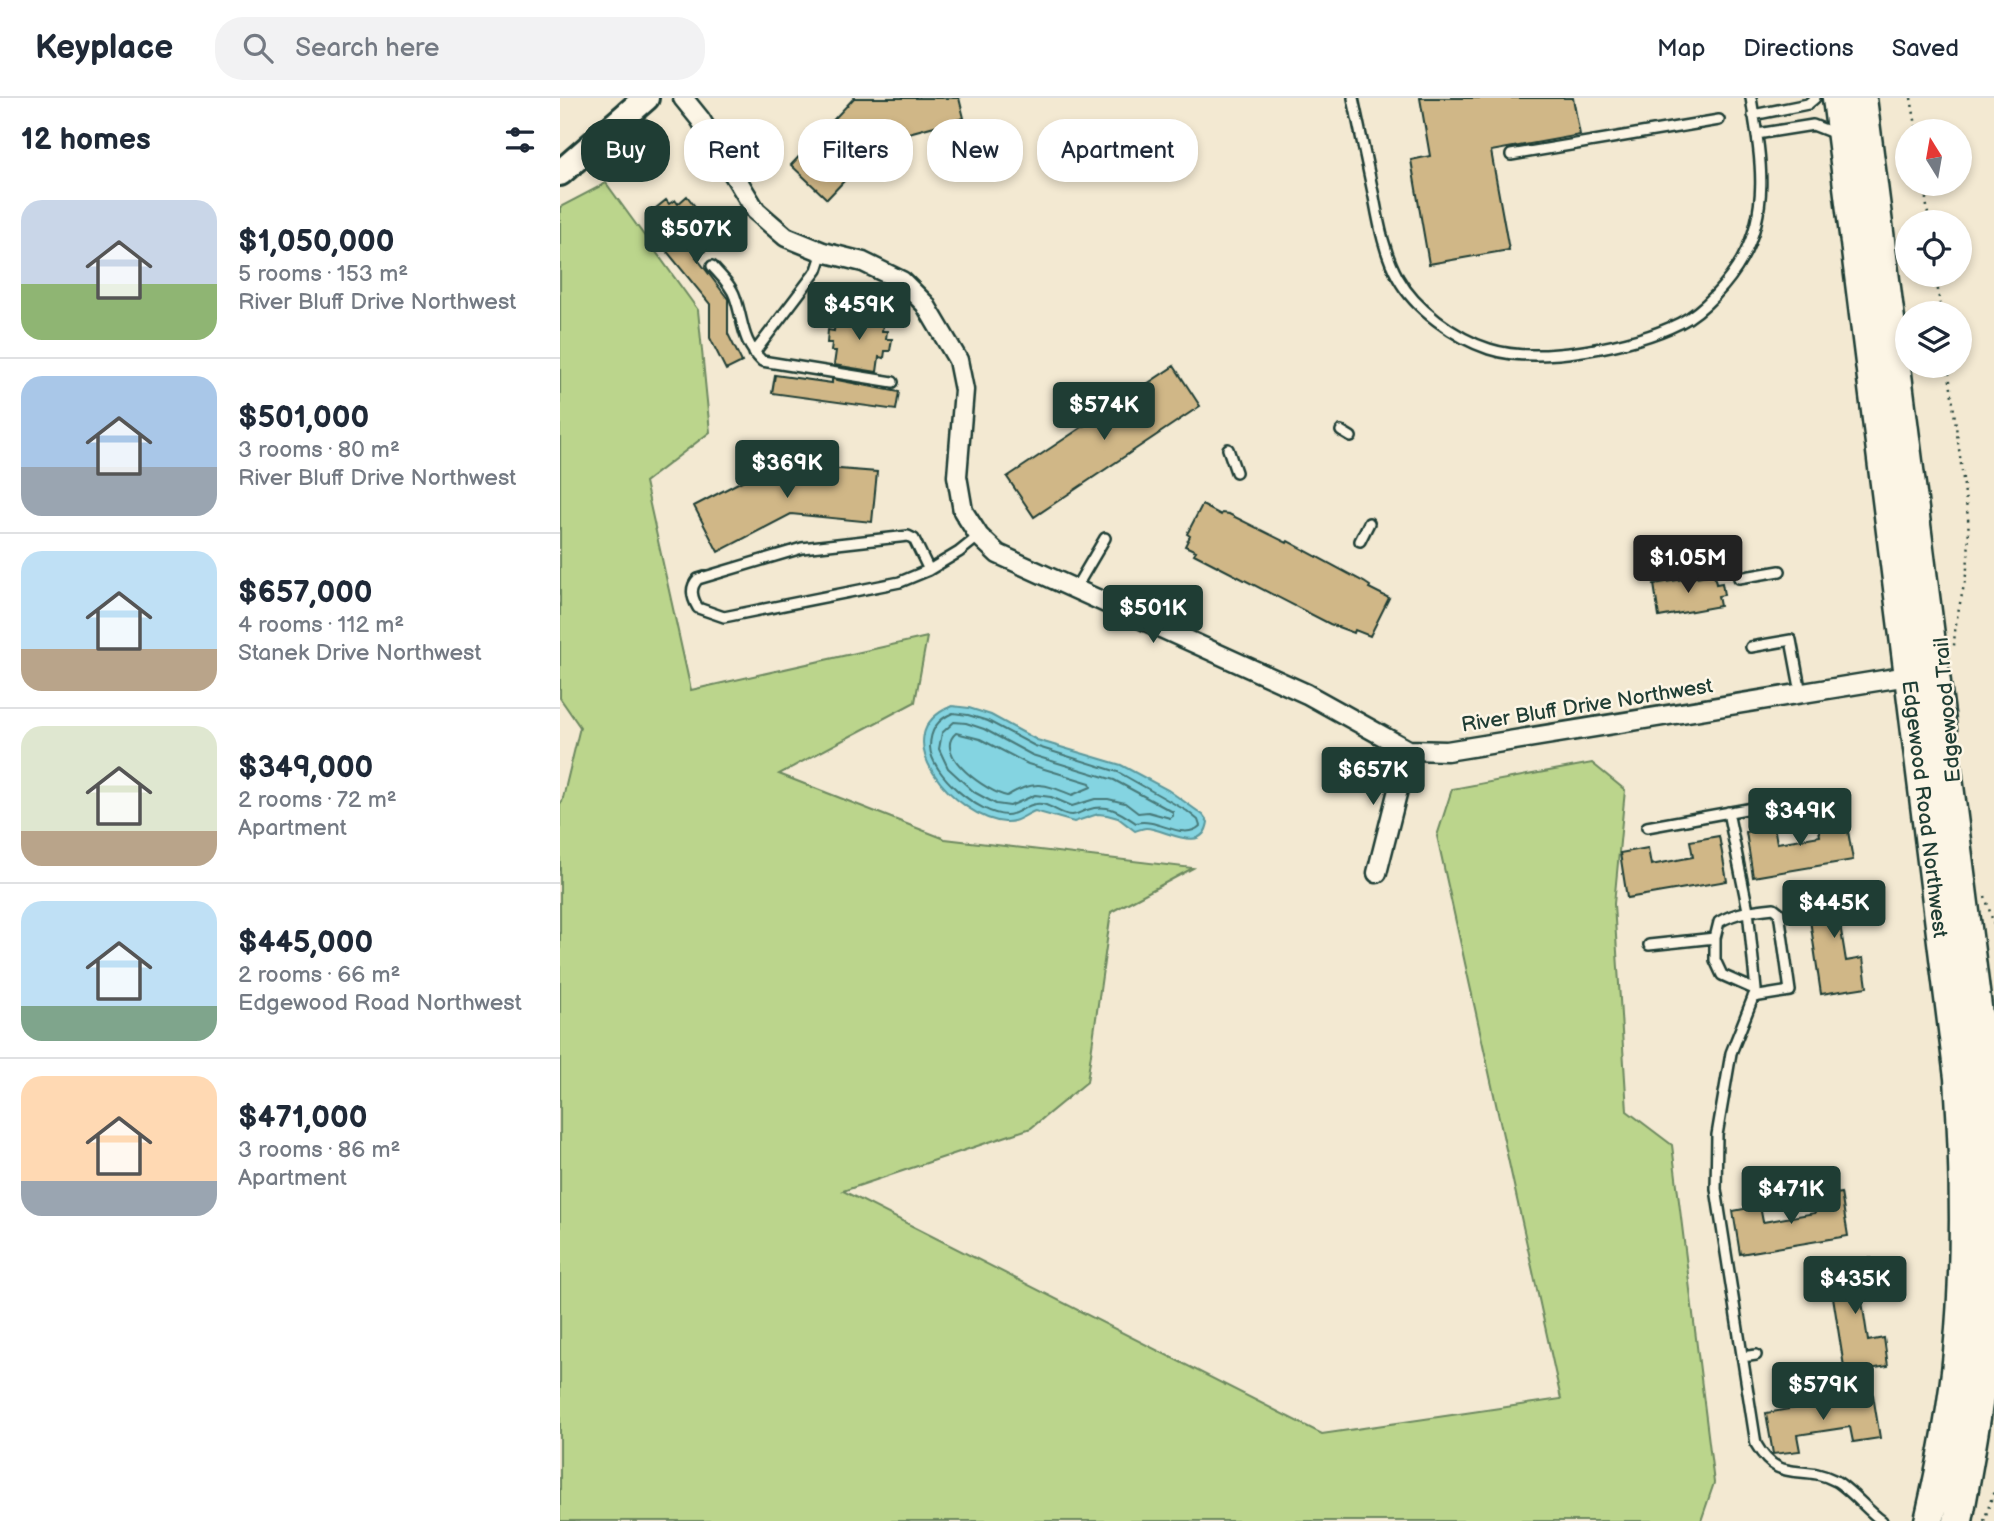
<!DOCTYPE html>
<meta charset="utf-8">
<style>
:root{--surface:#fff;--page:#f2f2f3;--text:#1f2937;--muted:#747a83;--line:#e0e1e3;--accent:#1f3d34}
body{margin:0;font-family:"Balsamiq Sans",sans-serif;background:var(--page);color:var(--text);height:100vh;display:flex;flex-direction:column;font-size:26px;white-space:nowrap}
*{box-sizing:border-box;margin:0}
p{font-size:23px;color:var(--muted)}
.icon{flex:none;width:38px;height:38px;fill:none;stroke:currentColor;stroke-width:2;stroke-linecap:round;stroke-linejoin:round}
.map{position:relative;flex:1;overflow:hidden}
.sheet{display:flex;flex-direction:column;background:var(--surface);width:560px}
.sheet>*{flex:none}
.guide{position:absolute;left:21px;top:21px;width:665px;height:63px;display:flex;gap:14px}
.needle{width:46px;rotate:349deg}
.buttons{position:absolute;left:1335px;top:21px;display:grid;gap:14px}
.buttons a{display:grid;place-items:center;width:77px;height:77px;border-radius:50%;background:var(--surface);box-shadow:0 4px 10px #0003;font-size:35px}
.price{position:absolute;translate:-50% -60px;padding:0 16px;border-radius:7px;background:var(--accent);color:#fff;font-size:23px;line-height:46px;filter:drop-shadow(0 2px 4px #0008)}
.price::after{content:'';position:absolute;left:50%;top:42px;width:21px;height:16px;margin-left:-10px;background:inherit;clip-path:polygon(0 0,100% 0,50% 100%)}
.price.selected{background:#222;color:#fff}
ul{padding:0;list-style:none}
li{display:flex;align-items:center;gap:21px;height:175px;padding:0 21px}
li+li{border-top:2px solid var(--line)}
li span{display:grid;place-items:center;flex:none;width:196px;height:140px;border-radius:21px;color:#555}
li>.icon{margin-inline-start:auto}
span .icon{width:84px;height:84px;fill:#fffc;stroke-width:1}
li b{font-size:30px}
h2{display:flex;justify-content:space-between;align-items:center;height:84px;padding:0 21px;font-size:30px}
.tag{padding:0 24px;border-radius:28px;background:var(--surface);box-shadow:0 4px 10px #0003;font-size:24px;line-height:63px}
.tag.selected{background:var(--accent);color:#fff}
header{display:flex;align-items:center;gap:42px;box-sizing:border-box;height:98px;padding:0 35px;background:var(--surface);border-bottom:2px solid var(--line)}
header strong{font-size:33px}
nav{display:flex;gap:38px;margin-inline-start:auto;font-size:24px}
.search{width:490px;height:63px;background:var(--page);display:flex;align-items:center;gap:18px;box-sizing:border-box;padding:0 24px;border-radius:28px;color:var(--muted);font-size:26px}
main{display:flex;flex:1;min-height:0}
.map>svg:first-child{display:block}
</style>
<header>
<strong>Keyplace</strong>
<div class="search"><svg class="icon" aria-label="search" viewBox="0 0 24 24"><circle cx="10" cy="10" r="6"/><path d="M15 15l6 6"/></svg>Search here</div>
<nav><a>Map</a><a>Directions</a><a>Saved</a></nav>
</header>
<main>
<section class="sheet">
<h2>12 homes<svg class="icon" aria-label="filters" viewBox="0 0 24 24"><path d="M4 7h16M4 17h16"/><circle cx="9" cy="7" r="2"/><circle cx="15" cy="17" r="2"/></svg></h2>
<ul>
<li><span style="background:linear-gradient(#c9d6e8 60%,#8fb573 0)"><svg class="icon" aria-label="home" viewBox="0 0 24 24"><path d="M3 11l9-7 9 7M6 9v11h12V9"/></svg></span><div><b>$1,050,000</b><p>5 rooms · 153 m²</p><p>River Bluff Drive Northwest</p></div></li>
<li><span style="background:linear-gradient(#a9c7e8 65%,#9aa5b1 0)"><svg class="icon" aria-label="home" viewBox="0 0 24 24"><path d="M3 11l9-7 9 7M6 9v11h12V9"/></svg></span><div><b>$501,000</b><p>3 rooms · 80 m²</p><p>River Bluff Drive Northwest</p></div></li>
<li><span style="background:linear-gradient(#bfe0f5 70%,#b9a48a 0)"><svg class="icon" aria-label="home" viewBox="0 0 24 24"><path d="M3 11l9-7 9 7M6 9v11h12V9"/></svg></span><div><b>$657,000</b><p>4 rooms · 112 m²</p><p>Stanek Drive Northwest</p></div></li>
<li><span style="background:linear-gradient(#dfe7d0 75%,#b9a48a 0)"><svg class="icon" aria-label="home" viewBox="0 0 24 24"><path d="M3 11l9-7 9 7M6 9v11h12V9"/></svg></span><div><b>$349,000</b><p>2 rooms · 72 m²</p><p>Apartment</p></div></li>
<li><span style="background:linear-gradient(#bfe0f5 75%,#7fa58c 0)"><svg class="icon" aria-label="home" viewBox="0 0 24 24"><path d="M3 11l9-7 9 7M6 9v11h12V9"/></svg></span><div><b>$445,000</b><p>2 rooms · 66 m²</p><p>Edgewood Road Northwest</p></div></li>
<li><span style="background:linear-gradient(#ffd9b3 75%,#9aa5b1 0)"><svg class="icon" aria-label="home" viewBox="0 0 24 24"><path d="M3 11l9-7 9 7M6 9v11h12V9"/></svg></span><div><b>$471,000</b><p>3 rooms · 86 m²</p><p>Apartment</p></div></li>
</ul>
</section>
<div class="map">
<svg width="1434" height="1423" viewBox="0 0 1434 1423">
<rect width="100%" height="100%" fill="#f3e9d2"/>
<filter id="ink" filterUnits="userSpaceOnUse"><feTurbulence type="fractalNoise" baseFrequency=".0143" numOctaves="2"/><feDisplacementMap in="SourceGraphic" scale="14" xChannelSelector="R" yChannelSelector="G"/><feConvolveMatrix kernelMatrix="1 2 1 2 8 2 1 2 1" color-interpolation-filters="sRGB"/></filter>
<g filter="url(#ink)">
<!-- green -->
<path fill="#bbd58c" stroke="#6d8960" stroke-width="2" d="M46,85L138,212L150,334L85,384L131,592L367,539L355,604L219,676L385,741L633,770L551,814L527,984L471,1030L283,1093L762,1336L1001,1301L877,738L892,691L1032,665L1065,692L1054,806L1067,1013L1112,1047L1154,1385L1141,1423H0V705L2,704L20,629L0,600V109Z"/>
<!-- water -->
<path fill="#84d4e1" stroke="#5c989c" stroke-width="2" d="M392,608L409,610L431,617L477,642L561,667L608,692L643,717L648,724C643,758 604,730 586,730C582,730 579,732 575,733L558,720L547,717L538,716L514,724L475,713C464,717 457,725 445,724C397,721 321,637 392,608Z"/>
<g fill="none" stroke-linecap="round" stroke-linejoin="round">
<!-- shore -->
<path stroke="#477979" stroke-width="2" d="M393,615L408,617L428,623L475,648L558,674L627,713L638,722L640,728C623,744 597,719 576,725C560,714 548,705 527,712C522,713 517,717 512,717C499,717 489,704 476,706C465,707 458,717 446,717C419,716 371,677 370,649C370,633 378,621 393,615Z
M394,624L406,625L424,631L472,657L554,682L613,714V718L610,720L588,714L578,715L565,705L548,701H535L512,708L491,699L475,697L450,708L436,706L414,694L388,670L379,651L382,635Z
M396,635L420,641L468,666L530,685L531,689L512,697C485,686 474,681 447,698C429,695 371,656 396,635Z"/>
</g>
<!-- building -->
<path fill="#d0b787" stroke="#1f3d34" stroke-width="2" d="M294,0H399L404,20L323,42L267,101L231,67Z
M860,0H1013L1020,37L931,53L949,152L869,166L851,62L870,58Z
M127,98L154,133L144,140L147,144L142,149L145,153L136,159L168,201V236L182,264L166,272L150,240V206L87,129L97,122L94,118L99,114L96,110L106,102L109,106L115,102L118,106Z
M281,214L324,220L322,233H327L326,241H332L330,253H325L324,260L319,259L317,274L274,267L276,253H271L272,245H267L268,232L274,233L275,226L279,227Z
M614,268L640,308L474,419L447,379Z
M215,277L272,285V281L339,294L336,312L212,295Z
M228,367L317,374L312,424L231,416L158,454L134,408L205,371Z
M642,407L661,417L662,415L669,416L727,445L728,443L804,484L810,488L809,490L829,500L810,538L795,532L794,535L770,526L634,456L636,453L625,448L630,438L627,436Z
M1154,476L1156,486L1162,485L1164,497L1158,498L1160,508L1099,519L1094,486Z
M1285,716L1293,762L1193,779L1186,734L1214,728L1217,745L1260,738L1257,721Z
M1159,738L1167,783L1067,800L1060,755L1088,750L1091,767L1133,759L1130,743Z
M1292,788L1297,817L1279,820L1286,863L1303,860L1307,889L1261,896L1246,795Z
M1281,1095L1288,1138L1180,1156L1173,1113L1200,1108L1203,1124L1255,1115L1253,1100Z
M1311,1160L1315,1188L1300,1190L1308,1243L1324,1240L1328,1268L1285,1275L1268,1167Z
M1313,1297L1320,1340L1293,1344L1290,1329L1237,1337L1240,1353L1213,1356L1206,1315Z"/>
<g fill="none" stroke-linecap="round" stroke-linejoin="round">
<!-- lane casing -->
<g stroke="#1f3d34" stroke-width="14">
<path id="lane" d="M793,0C800,33 807,66 814,99C819,126 824,155 838,180C855,211 895,240 929,251C978,267 1074,248 1120,225C1144,213 1170,183 1182,161C1211,108 1200,56 1191,0
M1193,17L1248,6L1255,0
M1197,36L1253,27L1276,36
M951,57L1159,22
M152,168C160,177 171,187 175,199C184,225 181,242 202,263L333,284
M194,255L257,172L263,154
M781,333L791,339
M668,351L676,374
M800,443L809,425
M369,472L354,441L348,438L242,450L138,481C129,490 132,500 138,510L164,519L340,484L369,472L399,454L419,438
M1179,480L1220,473
M515,491L545,440
M1191,549L1231,542L1241,595
M1168,714L1188,812L1196,892L1171,955L1157,1037L1156,1091L1196,1346C1220,1388 1241,1364 1276,1383C1291,1392 1307,1412 1322,1423
M1087,729L1253,699
M1155,840V862L1162,877L1196,892
M1089,847L1155,840L1159,824C1176,814 1194,812 1214,810L1219,814L1230,893L1193,899
M1182,1259L1196,1257"/>
</g>
<!-- street casing -->
<g stroke="#1f3d34" stroke-width="23">
<path id="street" d="M123,0L140,21L196,113L226,139L263,154L303,164L342,183L365,206L398,262L404,292L397,378L403,413L419,438L438,456L747,596L848,652L887,653L1348,578
M817,775L848,652"/>
</g>
<!-- secondary casing -->
<g stroke="#1f3d34" stroke-width="30">
<path id="secondary" d="M0,75L86,0"/>
</g>
<!-- primary casing -->
<g stroke="#1f3d34" stroke-width="33">
<path id="primary" d="M1277,0L1399,980C1405,1071 1407,1162 1398,1254C1393,1311 1382,1367 1369,1423
M1302,0L1426,980C1431,1074 1434,1170 1424,1264C1417,1317 1408,1370 1398,1423"/>
</g>
<!-- path -->
<path stroke="#1f3d34" stroke-width="2.5" stroke-dasharray="2 5" stroke-linecap="butt" d="M1351,0L1357,33
M1364,86L1369,124
M1376,177L1381,215
M1388,268L1408,419C1409,436 1409,453 1407,470C1403,499 1394,520 1394,552
M1425,798L1434,827
M1424,1423L1434,1393"/>
<!-- lane -->
<use href="#lane" stroke="#fcf5e5" stroke-width="9"/>
<!-- street -->
<use href="#street" stroke="#fcf5e5" stroke-width="18"/>
<!-- secondary -->
<use href="#secondary" stroke="#fcf5e5" stroke-width="24"/>
<!-- primary -->
<use href="#primary" stroke="#fcf5e5" stroke-width="28"/>
</g>
</g>
<g text-anchor="middle" stroke-width="5" stroke-linejoin="round" paint-order="stroke">
<!-- street labels -->
<g font-size="21" fill="#1f3d34" stroke="#fcf5e5">
<text transform="translate(1027 607) rotate(-9)" y="7">River Bluff Drive Northwest</text>
<text transform="translate(1387 612) rotate(-95)" y="7">Edgewood Trail</text>
<text transform="translate(1365 711) rotate(83)" y="7">Edgewood Road Northwest</text>
</g>
</g>
</svg>
<div class="buttons">
<a><svg class="needle" viewBox="-14 -14 28 28"><path d="M0-13l5 13h-10z" fill="#e53935"/><path d="M0 13l5-13h-10z" fill="#747a83"/></svg></a>
<a><svg class="icon" aria-label="locate" viewBox="0 0 24 24"><circle cx="12" cy="12" r="6"/><path d="M12 2v4M12 18v4M2 12h4M18 12h4"/></svg></a>
<a><svg class="icon" aria-label="layers" viewBox="0 0 24 24"><path d="M12 4l9 5-9 5-9-5zM3 14l9 5 9-5"/></svg></a>
</div>
<b class="price" style="left:136px;top:168px">$507K</b>
<b class="price" style="left:299px;top:244px">$459K</b>
<b class="price" style="left:544px;top:344px">$574K</b>
<b class="price" style="left:227px;top:402px">$369K</b>
<b class="price selected" style="left:1128px;top:497px">$1.05M</b>
<b class="price" style="left:593px;top:547px">$501K</b>
<b class="price" style="left:813px;top:709px">$657K</b>
<b class="price" style="left:1240px;top:750px">$349K</b>
<b class="price" style="left:1274px;top:842px">$445K</b>
<b class="price" style="left:1231px;top:1128px">$471K</b>
<b class="price" style="left:1295px;top:1218px">$435K</b>
<b class="price" style="left:1263px;top:1324px">$579K</b>
<div class="guide">
<a class="tag selected">Buy</a>
<a class="tag">Rent</a>
<a class="tag">Filters</a>
<a class="tag">New</a>
<a class="tag">Apartment</a>
</div>
</div>
</main>
